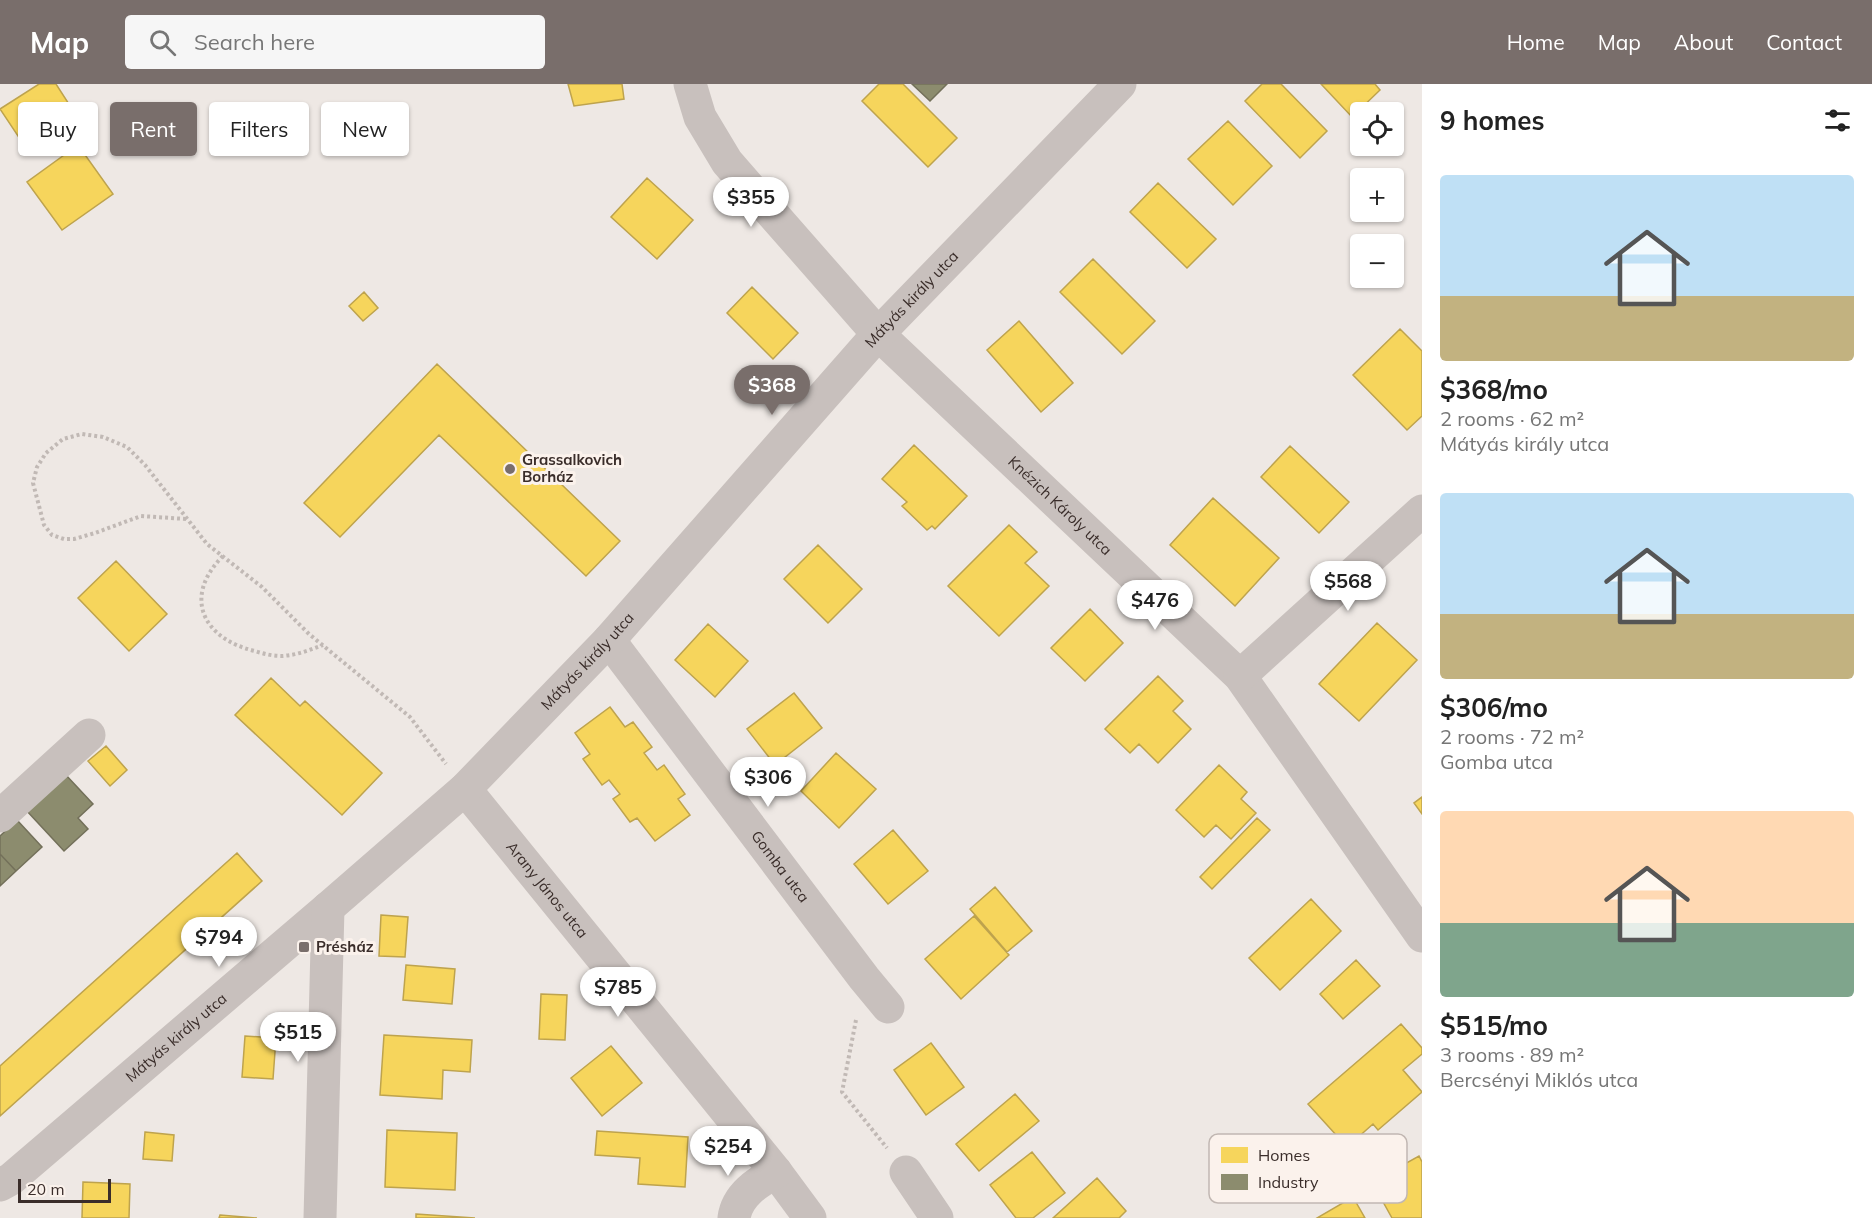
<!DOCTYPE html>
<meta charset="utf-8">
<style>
:root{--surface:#fff;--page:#f6f6f6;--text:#222;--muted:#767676;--accent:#796e6b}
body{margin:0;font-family:Mulish,sans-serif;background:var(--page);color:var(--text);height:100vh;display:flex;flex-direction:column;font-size:22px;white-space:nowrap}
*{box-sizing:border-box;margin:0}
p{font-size:20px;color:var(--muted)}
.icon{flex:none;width:33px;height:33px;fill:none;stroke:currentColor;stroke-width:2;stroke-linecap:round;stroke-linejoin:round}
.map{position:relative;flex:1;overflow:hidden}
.side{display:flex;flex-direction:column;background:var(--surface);width:450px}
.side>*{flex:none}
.hud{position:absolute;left:18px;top:18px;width:570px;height:54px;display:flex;gap:12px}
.buttons{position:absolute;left:1350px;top:18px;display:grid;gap:12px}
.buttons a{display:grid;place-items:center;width:54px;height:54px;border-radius:6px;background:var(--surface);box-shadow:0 2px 4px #0004;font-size:30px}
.scale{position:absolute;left:18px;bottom:15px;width:93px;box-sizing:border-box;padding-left:6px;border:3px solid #3a2d2a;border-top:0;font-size:16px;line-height:21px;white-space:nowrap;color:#3a2d2a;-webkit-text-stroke:4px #fbf2ec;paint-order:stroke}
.price{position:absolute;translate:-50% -51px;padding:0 14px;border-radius:21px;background:#fff;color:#222;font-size:20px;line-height:39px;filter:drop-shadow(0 2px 3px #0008)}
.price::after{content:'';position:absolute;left:50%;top:36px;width:18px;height:14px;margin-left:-9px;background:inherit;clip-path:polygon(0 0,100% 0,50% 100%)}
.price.selected{background:var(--accent);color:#fff}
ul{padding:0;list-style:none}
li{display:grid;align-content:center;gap:12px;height:318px;padding:0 18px}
li span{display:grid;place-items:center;height:186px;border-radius:6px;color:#555}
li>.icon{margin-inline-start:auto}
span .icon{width:108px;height:108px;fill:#fffc;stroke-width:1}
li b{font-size:26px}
h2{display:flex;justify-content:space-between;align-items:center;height:72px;padding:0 18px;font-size:26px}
.tag{padding:0 21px;border-radius:6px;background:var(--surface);box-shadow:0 2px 4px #0004;font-size:21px;line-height:54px}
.tag.selected{background:var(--accent);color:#fff}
header{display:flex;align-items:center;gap:36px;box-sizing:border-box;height:84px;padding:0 30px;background:var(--accent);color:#fff}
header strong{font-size:28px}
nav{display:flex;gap:33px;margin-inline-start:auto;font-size:21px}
.search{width:420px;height:54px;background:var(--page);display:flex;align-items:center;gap:15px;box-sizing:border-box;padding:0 21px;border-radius:6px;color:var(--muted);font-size:22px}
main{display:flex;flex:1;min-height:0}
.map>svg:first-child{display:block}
</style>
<header>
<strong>Map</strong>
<div class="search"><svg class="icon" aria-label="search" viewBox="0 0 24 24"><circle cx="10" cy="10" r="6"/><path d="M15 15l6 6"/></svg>Search here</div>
<nav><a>Home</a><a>Map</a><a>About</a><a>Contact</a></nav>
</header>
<main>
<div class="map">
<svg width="1422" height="1134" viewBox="0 0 1422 1134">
<rect width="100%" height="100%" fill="#eee8e4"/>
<!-- homes -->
<path fill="#f6d55c" stroke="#bea34d" stroke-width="1.5" d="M39,0H56L76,31L26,64L0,25Z
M568,0H622L624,15L574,22Z
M879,0H903L957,54L928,83L862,17Z
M1262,0H1281L1327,47L1300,74L1245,17Z
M1321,0H1375L1380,6L1352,33Z
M1228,37L1272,82L1233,121L1188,75Z
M78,61L113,110L62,146L27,98Z
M647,94L693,136L657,175L611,133Z
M1158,99L1216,155L1187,184L1130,128Z
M1093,175L1155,237L1122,270L1060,208Z
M752,203L798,249L773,275L727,229Z
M364,208L378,224L363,237L349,222Z
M1019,237L1073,299L1041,328L987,266Z
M1400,245L1422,267V332L1407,346L1353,291Z
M437,280L620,457L586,492L439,351L340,453L304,419Z
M914,361L967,412L935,445L932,442L927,446L902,422L907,418L882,395Z
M1290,362L1349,418L1319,449L1261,393Z
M1213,414L1279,474L1235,522L1170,461Z
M1009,441L1037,468L1025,479L1049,502L999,552L948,502Z
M818,461L862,505L828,539L784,495Z
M116,477L167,530L129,567L78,514Z
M1090,525L1123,559L1085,597L1051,564Z
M1377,539L1417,576L1359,637L1319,600Z
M708,540L748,577L715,613L675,576Z
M1158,592L1183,617L1173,627L1191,645L1158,679L1139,660L1130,669L1105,645Z
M271,594L300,622L305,617L382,689L342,731L235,631Z
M794,609L822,644L775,681L747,645Z
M610,623L625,643L633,638L652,663L644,669L657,686L664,681L685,710L678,715L690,731L655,757L637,734L630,738L613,715L620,710L609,696L602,701L583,675L590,670L575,649Z
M106,662L127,686L110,702L88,677Z
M836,669L876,705L839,744L801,707Z
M1219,681L1247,708L1241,715L1256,729L1231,755L1216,741L1204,753L1176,726Z
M1422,713V730L1414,719Z
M1257,734L1270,746L1212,805L1200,793Z
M893,746L928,787L888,820L854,780Z
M237,769L262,797L0,1032V982Z
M995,803L1032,847L1007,868L970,825Z
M1311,815L1341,847L1280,906L1249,874Z
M381,831L408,833L405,873L379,872Z
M974,832L1009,871L961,915L925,875Z
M1356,876L1380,902L1343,935L1320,910Z
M406,881L455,885L452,920L403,916Z
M541,910L567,911L565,956L539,955Z
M1401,940L1422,964V970L1403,986L1422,1008L1378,1046L1373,1040L1347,1063L1308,1020Z
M384,951L472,956L470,988L443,986L442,1015L380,1011Z
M245,952L276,954L273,995L242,993Z
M931,959L964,1003L926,1031L894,986Z
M611,962L642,999L602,1032L571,994Z
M1015,1010L1039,1037L979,1087L956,1060Z
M387,1046L457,1049L455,1106L385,1103Z
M597,1047L688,1053L685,1103L638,1100L640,1074L595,1071Z
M145,1048L174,1051L172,1077L143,1075Z
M1032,1068L1065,1109L1033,1134H1016L990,1101Z
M1419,1072L1422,1078V1134H1392L1372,1098Z
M1097,1094L1126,1127L1119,1134H1053Z
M83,1098L130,1100L129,1134H82Z
M1353,1113L1365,1134H1317Z
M416,1130L475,1134H416Z
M220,1131L257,1134H219Z"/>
<!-- industry -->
<path fill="#8c8c6e" stroke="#73705a" stroke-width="1.5" d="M912,0H947L930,17Z
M65,690L93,720L78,734L88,745L64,767L26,726Z
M17,736L42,763L16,787L0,770V752Z
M0,770L16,787L0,802Z"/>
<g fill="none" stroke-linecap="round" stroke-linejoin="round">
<!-- path -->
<path stroke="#c1b9b5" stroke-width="4" stroke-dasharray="3 3" stroke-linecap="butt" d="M186,435L141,432L95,449L74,455H64L52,451L44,441L33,399L37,383L46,369L63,355L82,350L103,353L127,363L145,381L207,460L262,503L309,550L410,633L446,680
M223,472C182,513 203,555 255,567C264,570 273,572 282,572C297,571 310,566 323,561
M856,936L842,1008L887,1064"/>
<!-- minor -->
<g stroke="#c8c0bd" stroke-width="33">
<path id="s1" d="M690,0L700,33L727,78L878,250L1240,592L1422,852"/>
<path id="s2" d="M609,556L864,894L888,923"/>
<path d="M1240,592L1422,427"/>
<path id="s3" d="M465,705L776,1088L810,1134"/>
<path d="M0,732L89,651"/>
<path d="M906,1088L937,1134"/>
<path id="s4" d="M0,1101L11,1095L328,824L465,705L609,556L878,250L1120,0"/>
<path d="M320,1134L328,824"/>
<path d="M734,1134C737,1111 758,1098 776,1088"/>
</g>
</g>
<!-- markers -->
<g fill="#796e6b" stroke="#fbf2ec" stroke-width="2">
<circle cx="510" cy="385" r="6"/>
<rect x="298" y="857" width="12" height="12" rx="3"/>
</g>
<g text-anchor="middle" stroke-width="6" stroke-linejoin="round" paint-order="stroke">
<!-- street labels -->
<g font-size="15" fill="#3a2d2a" stroke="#fbf2ec">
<text dy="5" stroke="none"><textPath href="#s4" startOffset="1274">Mátyás király utca</textPath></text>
<text dy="5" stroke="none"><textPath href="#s1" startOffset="566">Knézich Károly utca</textPath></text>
<text dy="5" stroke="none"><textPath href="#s4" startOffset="788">Mátyás király utca</textPath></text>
<text dy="5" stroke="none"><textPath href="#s2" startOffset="284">Gomba utca</textPath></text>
<text dy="5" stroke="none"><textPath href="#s3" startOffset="130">Arany János utca</textPath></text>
<text dy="5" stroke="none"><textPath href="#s4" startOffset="230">Mátyás király utca</textPath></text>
</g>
<!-- poi labels -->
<g font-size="15" font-weight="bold" fill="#3a2d2a" stroke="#fbf2ec" text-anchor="start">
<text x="522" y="381">Grassalkovich<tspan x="522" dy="17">Borház</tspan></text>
<text x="316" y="868">Présház</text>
</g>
</g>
<!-- legend -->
<rect x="1209" y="1050" width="198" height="69" rx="9" fill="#fbf2ec" stroke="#c1b7b2" stroke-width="1.5"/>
<rect x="1221" y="1063" width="27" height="16" fill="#f6d55c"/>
<rect x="1221" y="1090" width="27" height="16" fill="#8c8c6e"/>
<g font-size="16" fill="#3a2d2a">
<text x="1258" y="1077">Homes</text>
<text x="1258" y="1104">Industry</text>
</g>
</svg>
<div class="buttons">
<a><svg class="icon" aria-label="locate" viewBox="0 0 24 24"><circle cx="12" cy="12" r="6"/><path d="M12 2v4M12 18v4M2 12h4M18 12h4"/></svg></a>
<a>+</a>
<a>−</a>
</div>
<div class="scale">20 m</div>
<b class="price" style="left:751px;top:144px">$355</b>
<b class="price selected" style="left:772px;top:332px">$368</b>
<b class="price" style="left:1348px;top:528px">$568</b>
<b class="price" style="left:1155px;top:547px">$476</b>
<b class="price" style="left:768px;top:724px">$306</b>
<b class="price" style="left:219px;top:884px">$794</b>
<b class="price" style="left:618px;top:934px">$785</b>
<b class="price" style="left:298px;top:979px">$515</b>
<b class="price" style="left:728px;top:1093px">$254</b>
<div class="hud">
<a class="tag">Buy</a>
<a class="tag selected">Rent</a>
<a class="tag">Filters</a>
<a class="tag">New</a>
</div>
</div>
<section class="side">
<h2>9 homes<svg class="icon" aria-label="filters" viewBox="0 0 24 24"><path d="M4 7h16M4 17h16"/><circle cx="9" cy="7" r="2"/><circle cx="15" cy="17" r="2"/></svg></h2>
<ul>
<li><span style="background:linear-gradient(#bfe0f5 65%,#c2b280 0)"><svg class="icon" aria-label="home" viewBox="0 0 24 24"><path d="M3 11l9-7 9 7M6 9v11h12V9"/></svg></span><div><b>$368/mo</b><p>2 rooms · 62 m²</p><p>Mátyás király utca</p></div></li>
<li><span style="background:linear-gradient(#bfe0f5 65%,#c2b280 0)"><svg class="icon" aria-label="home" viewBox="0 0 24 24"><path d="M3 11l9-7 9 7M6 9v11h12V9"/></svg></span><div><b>$306/mo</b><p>2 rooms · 72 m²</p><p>Gomba utca</p></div></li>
<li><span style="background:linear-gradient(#ffd9b3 60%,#7fa58c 0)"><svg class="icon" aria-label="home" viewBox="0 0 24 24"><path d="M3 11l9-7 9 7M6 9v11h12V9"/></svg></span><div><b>$515/mo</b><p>3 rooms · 89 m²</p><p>Bercsényi Miklós utca</p></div></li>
</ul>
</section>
</main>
